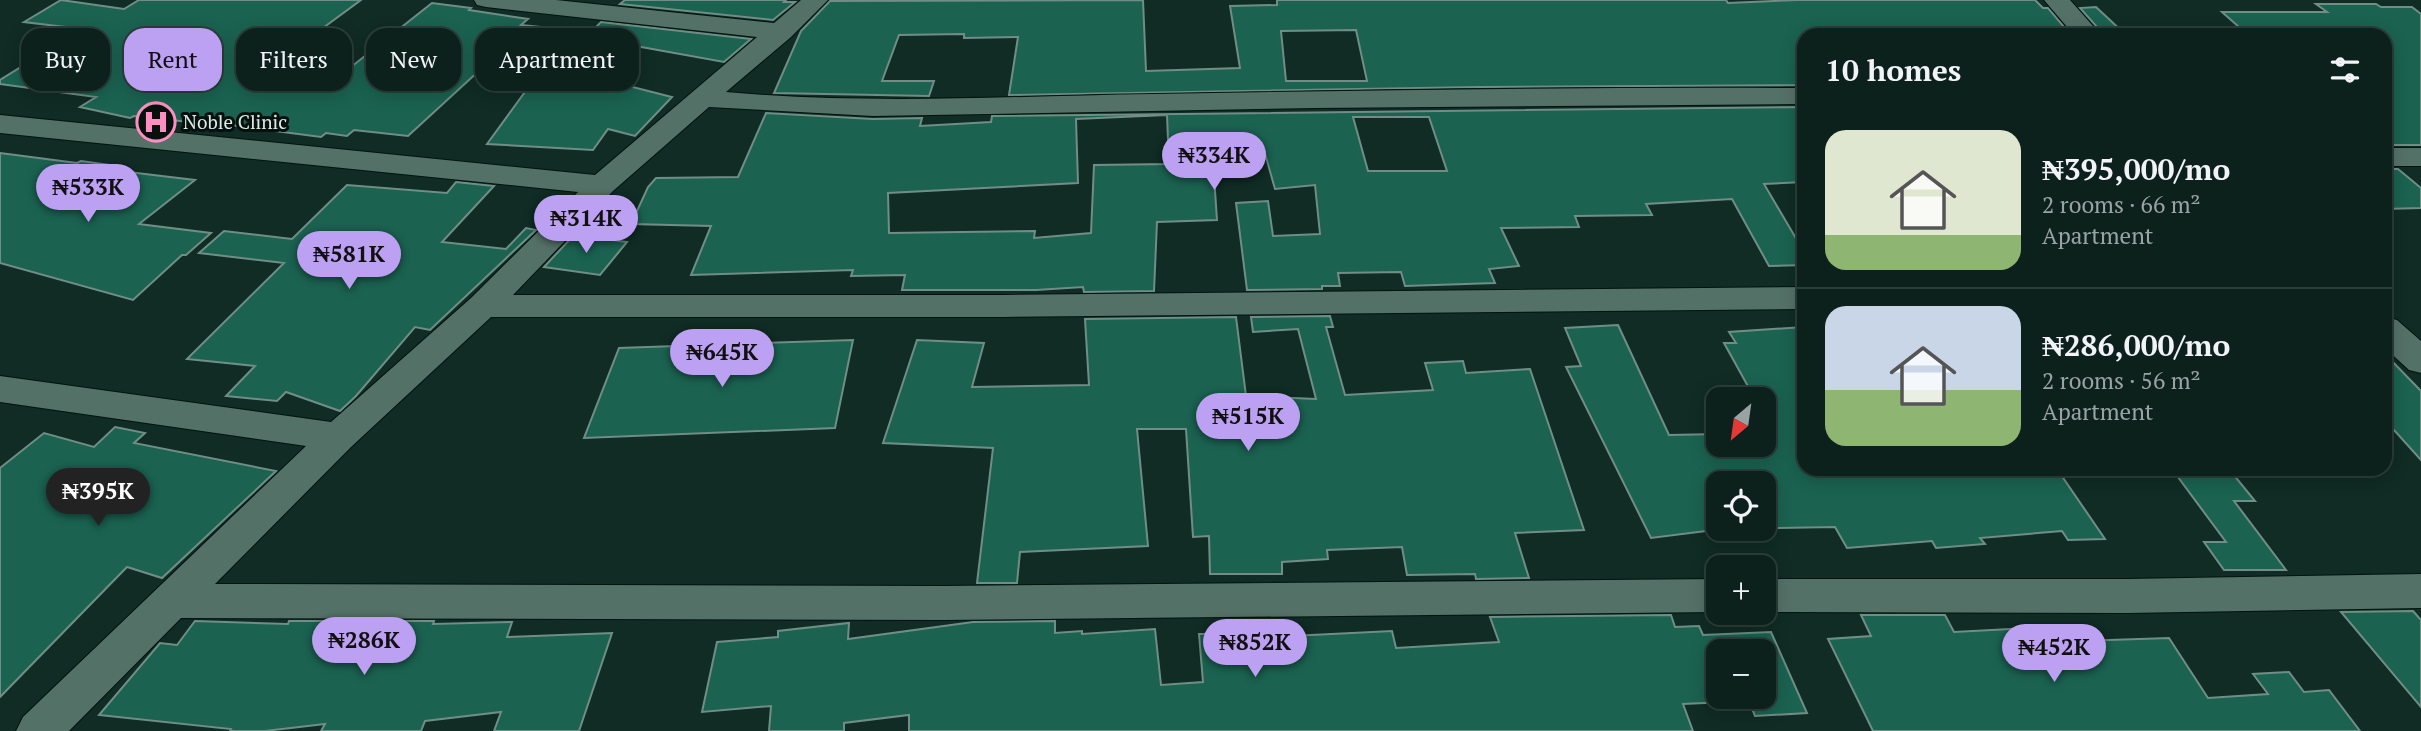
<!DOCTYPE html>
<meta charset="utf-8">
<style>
:root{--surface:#0c211b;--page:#152924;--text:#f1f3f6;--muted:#9aa3a3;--line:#2c3e3a;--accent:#bca0f2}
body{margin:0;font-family:"PT Serif",serif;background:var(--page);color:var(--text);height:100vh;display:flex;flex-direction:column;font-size:26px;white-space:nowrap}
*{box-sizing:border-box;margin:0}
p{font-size:23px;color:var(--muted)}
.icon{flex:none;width:38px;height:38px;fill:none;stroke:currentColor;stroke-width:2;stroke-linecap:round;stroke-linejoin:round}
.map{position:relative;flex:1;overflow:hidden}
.sheet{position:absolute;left:1797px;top:28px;width:595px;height:448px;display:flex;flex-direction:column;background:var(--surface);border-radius:21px;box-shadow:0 4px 18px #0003,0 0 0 2px var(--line)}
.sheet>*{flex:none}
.guide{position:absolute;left:21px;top:28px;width:665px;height:63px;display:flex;gap:14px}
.needle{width:46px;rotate:209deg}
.tools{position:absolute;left:1706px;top:387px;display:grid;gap:14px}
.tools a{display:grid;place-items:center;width:70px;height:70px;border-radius:14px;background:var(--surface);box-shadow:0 4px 18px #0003,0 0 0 2px var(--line);font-size:35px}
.price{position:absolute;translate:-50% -60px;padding:0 16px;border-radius:24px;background:var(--accent);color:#111;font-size:23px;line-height:46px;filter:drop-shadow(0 2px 4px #0008)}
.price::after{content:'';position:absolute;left:50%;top:42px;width:21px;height:16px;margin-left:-10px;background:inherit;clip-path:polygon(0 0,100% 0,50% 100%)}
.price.selected{background:#222;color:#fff}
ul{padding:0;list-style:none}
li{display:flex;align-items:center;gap:21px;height:175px;padding:0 28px}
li+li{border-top:2px solid var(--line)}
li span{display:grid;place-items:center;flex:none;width:196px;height:140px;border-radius:21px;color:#555}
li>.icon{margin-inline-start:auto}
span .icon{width:84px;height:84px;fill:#fffc;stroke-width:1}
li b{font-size:30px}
h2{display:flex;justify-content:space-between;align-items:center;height:84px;padding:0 28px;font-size:30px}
.tag{padding:0 24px;border-radius:21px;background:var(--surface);box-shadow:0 4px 18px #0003,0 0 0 2px var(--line);font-size:24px;line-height:63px}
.tag.selected{background:var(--accent);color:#111}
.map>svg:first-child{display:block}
</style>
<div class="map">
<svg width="2421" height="731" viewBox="0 0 2421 731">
<rect width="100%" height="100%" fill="#102c24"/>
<!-- building -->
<path fill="#1b6251" stroke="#708e85" stroke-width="2" fill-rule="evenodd" d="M61,0L124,9L139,0H361L285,56L351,67L432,3L471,8L469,10L528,19L521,25L570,30L562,69L672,97L635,136L608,129L593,150L487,144L538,74L482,68L408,136L354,130L347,136L326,133L321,137L192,120L189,122L134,116L130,118L80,107L96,97L0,84V80L82,29L24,22Z
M625,0H786L784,2H795L773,20L620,4Z
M1143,0L1146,71L1240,68L1230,6L1277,5V0H1726L1728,3L1797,0H2035L2043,8H2048L2071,35H1804V85L1479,87L1009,95L1018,37L964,38V34L899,35L882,81H934L929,96L774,93L801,31L830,1ZM1356,30L1367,81H1286L1281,31Z
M2316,4H2376L2381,7H2412L2421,14V145H2385V35H2248L2222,12H2327Z
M2096,7L2126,35H2104L2080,8Z
M601,22L751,39L724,62L586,37Z
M1804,107V182L1764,184L1804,252V265L1769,266L1732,199L1646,204L1652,215L1575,216L1579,227L1501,228L1519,266L1489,269L1495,283L1405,286L1401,272L1338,273L1340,286H1322V289L1247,290L1236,203L1268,201L1273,236L1320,234L1315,185L1275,189L1262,143L1212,146L1217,220L1157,222L1154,291L1084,292L1083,287L1036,290H902L905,275L851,276L853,270L691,275L711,226L631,224L648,187L656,178L738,177L766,113L873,119L922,118L920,126L991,122L992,116ZM1167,115L1169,164L1094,165L1091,233L1034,238L1035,231L889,233L888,193L1078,183L1076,119ZM1353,117H1429L1447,171H1368Z
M0,153L77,163L81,161L124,167L120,171L195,180L139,224L211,233L186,255H182L133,300L0,263Z
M2385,169H2398L2421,188V208L2385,209Z
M456,182L494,186L442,242L506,249L526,228L536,230L430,330L415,327L356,396L340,411L286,392L277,401L226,396L255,366L187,359L284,263L199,253L224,231L292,239L347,185L447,193Z
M574,235L627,242L600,275L544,267Z
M1330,316L1333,327H1326L1345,395L1433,390L1425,363L1463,361L1466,373L1530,369L1584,530L1515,533L1529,578L1476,579L1475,574L1407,575L1402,547L1327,550L1328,559L1282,562V574H1210L1209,536L1193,537L1186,429H1137L1148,546L1020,552L1017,583H977L993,448L883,443L917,340L984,343L972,387L1089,385L1085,319L1236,317L1246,396L1316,399L1298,329L1253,332L1251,317Z
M1618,325L1669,435L1718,434V444H1764V433H1774L1764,415V399H1755L1724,343H1736L1729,332L1804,327V469H2057L2105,539L2068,540L2062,531L1980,538L1985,544L1936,548L1932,541L1847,548L1835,527L1722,529L1651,538L1566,367L1581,366L1565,328ZM1718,483H1764V528H1718Z
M853,340L835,428L584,438L619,348Z
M2385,354L2421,391V460L2385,420Z
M115,427L145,433L134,443L276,471L162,578L127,567L0,697V468L44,433L94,447Z
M2172,469H2229L2255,501H2234L2286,570H2224L2204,542H2226Z
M2413,611L2421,620V707L2341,612Z
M1671,615L1675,627L1699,626L1703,635L1771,632L1807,713L1755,716L1749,701L1683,704L1693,731H909V715L844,723V731H769L771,706L702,712L717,642L778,637V631L849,623L848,639L973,622L1055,621V633L1082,631V634L1155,629L1161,685L1203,682L1199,634L1290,633L1291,636L1392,631L1396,648L1499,642L1490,617ZM1718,651H1764V696H1718Z
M1861,615H1945L1954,632L2070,626L2079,641L2169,638L2208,698L2268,694L2253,674L2289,672L2304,692L2329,690L2360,731H1873L1828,639L1871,636Z
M195,621L288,624L289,621H434L433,624L512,622L507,637L612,633L579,731H494L501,712L425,721L421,731H321L325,724L265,731H230L231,729L99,715L160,643L177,645Z"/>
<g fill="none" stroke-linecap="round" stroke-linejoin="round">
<!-- minor casing -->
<g stroke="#00140e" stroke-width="2">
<path id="minor" d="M474,0H556L774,23L801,0H828L791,37L726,92C869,105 1011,96 1154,94C1371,90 1588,87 1804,88V104L1315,108L873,116L709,107L613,191L513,295H1003L1804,287V309L1003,317H491L351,447L215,584L943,586L1718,579L1719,612L943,620L181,618L69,731H16L23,717L306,446L0,402V376L331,422L471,298L578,192L0,133V115L595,175L757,37L486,7L477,5Z
M2044,0H2070L2101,35H2074Z
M2385,148H2421V166H2385Z
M2385,317L2397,320L2421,341V373L2409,370L2385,348Z
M2421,574V608L2127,613L1763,612L1764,579H2127Z"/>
</g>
<!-- minor -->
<use href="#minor" fill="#547168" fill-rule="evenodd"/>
</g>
<!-- icons -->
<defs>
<g id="hospital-ring" transform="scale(2.0125)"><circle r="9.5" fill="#06110e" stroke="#fc8fc2" stroke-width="1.5"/><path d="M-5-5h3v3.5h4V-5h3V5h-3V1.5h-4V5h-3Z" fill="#fc8fc2"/></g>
</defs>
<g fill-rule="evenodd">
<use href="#hospital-ring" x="156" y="122"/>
</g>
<g text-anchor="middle" stroke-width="6" stroke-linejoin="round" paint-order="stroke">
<!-- poi labels -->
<g font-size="19" fill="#dcece7" stroke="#06110e" text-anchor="start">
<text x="183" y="129">Noble Clinic</text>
</g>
</g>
</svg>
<div class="tools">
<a><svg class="needle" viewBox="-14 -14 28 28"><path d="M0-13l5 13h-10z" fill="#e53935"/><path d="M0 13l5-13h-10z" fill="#9aa3a3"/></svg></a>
<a><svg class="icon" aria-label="locate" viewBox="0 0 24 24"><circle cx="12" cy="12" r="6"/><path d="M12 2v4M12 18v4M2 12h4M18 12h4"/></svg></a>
<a>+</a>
<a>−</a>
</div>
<b class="price" style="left:1214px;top:192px">₦334K</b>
<b class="price" style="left:88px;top:224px">₦533K</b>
<b class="price" style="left:586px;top:255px">₦314K</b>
<b class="price" style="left:349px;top:291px">₦581K</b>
<b class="price" style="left:722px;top:389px">₦645K</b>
<b class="price" style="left:1248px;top:453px">₦515K</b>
<b class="price selected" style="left:98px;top:528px">₦395K</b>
<b class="price" style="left:364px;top:677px">₦286K</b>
<b class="price" style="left:1255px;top:679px">₦852K</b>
<b class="price" style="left:2054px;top:684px">₦452K</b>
<div class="guide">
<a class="tag">Buy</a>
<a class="tag selected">Rent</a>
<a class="tag">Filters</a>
<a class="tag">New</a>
<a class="tag">Apartment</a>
</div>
<section class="sheet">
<h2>10 homes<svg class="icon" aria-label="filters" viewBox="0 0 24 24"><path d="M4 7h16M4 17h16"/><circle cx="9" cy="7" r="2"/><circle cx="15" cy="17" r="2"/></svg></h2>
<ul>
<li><span style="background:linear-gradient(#dfe7d0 75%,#8fb573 0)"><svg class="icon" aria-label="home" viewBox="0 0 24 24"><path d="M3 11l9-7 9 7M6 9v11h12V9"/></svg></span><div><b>₦395,000/mo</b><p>2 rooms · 66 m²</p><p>Apartment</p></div></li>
<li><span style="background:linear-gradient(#c9d6e8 60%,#8fb573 0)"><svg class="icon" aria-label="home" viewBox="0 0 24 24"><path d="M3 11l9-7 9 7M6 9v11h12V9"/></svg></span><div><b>₦286,000/mo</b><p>2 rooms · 56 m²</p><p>Apartment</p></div></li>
</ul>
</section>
</div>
